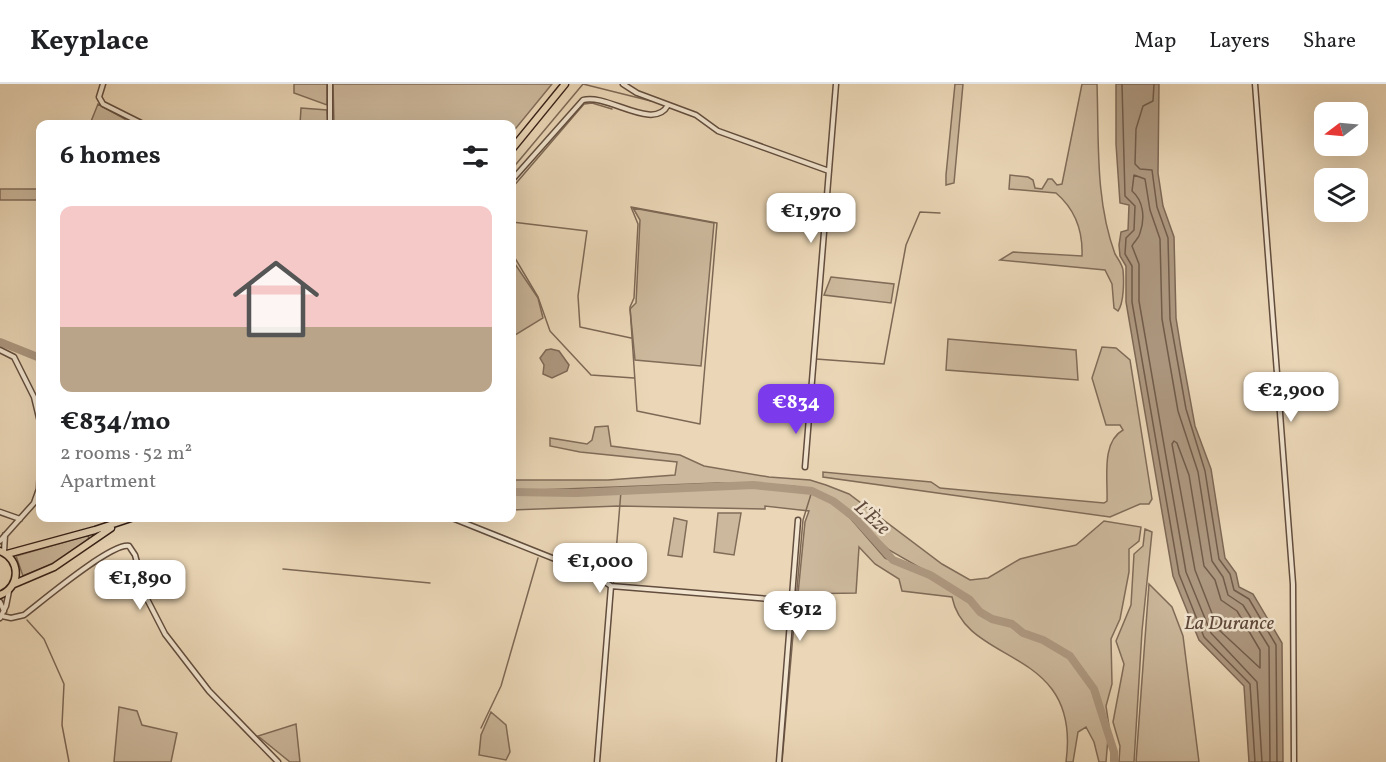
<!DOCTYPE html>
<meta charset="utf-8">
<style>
:root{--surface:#fff;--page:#f2f2f2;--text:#202124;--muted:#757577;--line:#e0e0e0;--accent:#7c3aed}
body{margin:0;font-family:Vollkorn,serif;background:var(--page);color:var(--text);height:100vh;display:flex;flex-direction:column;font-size:22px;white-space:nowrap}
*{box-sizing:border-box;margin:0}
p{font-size:20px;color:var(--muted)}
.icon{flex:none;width:33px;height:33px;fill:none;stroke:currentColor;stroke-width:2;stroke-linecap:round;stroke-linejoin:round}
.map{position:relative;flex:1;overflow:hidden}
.drawer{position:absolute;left:36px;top:36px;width:480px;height:402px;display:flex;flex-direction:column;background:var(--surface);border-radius:12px;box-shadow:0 6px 24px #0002}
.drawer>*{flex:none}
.needle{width:39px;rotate:254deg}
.buttons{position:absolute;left:1314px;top:18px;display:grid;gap:12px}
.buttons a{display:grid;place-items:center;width:54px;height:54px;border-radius:12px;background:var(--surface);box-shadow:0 6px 24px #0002;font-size:30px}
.price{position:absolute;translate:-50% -51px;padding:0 14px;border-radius:12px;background:#fff;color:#222;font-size:20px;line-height:39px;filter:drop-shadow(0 2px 3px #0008)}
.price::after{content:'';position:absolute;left:50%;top:36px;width:18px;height:14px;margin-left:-9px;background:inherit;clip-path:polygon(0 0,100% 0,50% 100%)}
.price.active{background:var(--accent);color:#fff}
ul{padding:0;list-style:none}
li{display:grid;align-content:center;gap:12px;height:318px;padding:0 24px}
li+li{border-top:2px solid var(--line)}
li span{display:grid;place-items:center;height:186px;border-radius:12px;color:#555}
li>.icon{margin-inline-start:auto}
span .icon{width:108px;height:108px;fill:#fffc;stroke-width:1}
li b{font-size:26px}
h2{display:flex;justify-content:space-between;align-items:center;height:72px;padding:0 24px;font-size:26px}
header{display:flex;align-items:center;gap:36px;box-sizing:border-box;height:84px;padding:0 30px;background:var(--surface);border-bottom:2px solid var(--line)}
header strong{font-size:28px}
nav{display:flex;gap:33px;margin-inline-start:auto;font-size:21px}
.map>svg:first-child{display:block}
</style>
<header>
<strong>Keyplace</strong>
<nav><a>Map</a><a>Layers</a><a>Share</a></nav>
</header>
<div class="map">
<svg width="1386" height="678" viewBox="0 0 1386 678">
<rect width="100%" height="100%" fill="#ebd7b7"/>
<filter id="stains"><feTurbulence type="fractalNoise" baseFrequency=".00333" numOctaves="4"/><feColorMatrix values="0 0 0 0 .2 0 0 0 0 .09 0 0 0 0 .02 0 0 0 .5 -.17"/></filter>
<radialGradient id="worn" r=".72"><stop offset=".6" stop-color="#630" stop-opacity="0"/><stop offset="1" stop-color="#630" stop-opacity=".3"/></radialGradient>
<!-- green -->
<path fill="#ccb89c" stroke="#806c59" stroke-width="1.5" d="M294,0H327V21L294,9Z
M333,0H552L512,49V40H334Z
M955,0H963L954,99L946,101V91Z
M1082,0H1097C1099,56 1095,116 1115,170C1118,175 1122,180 1123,186C1124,197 1124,219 1118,227L1114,224L1112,200L1105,186L1000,176L1013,168L1082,172C1083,147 1076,126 1056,109L1009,105L1010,91L1028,93L1033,96L1035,104L1042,105L1048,95H1052L1057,101L1062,100Z
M98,20L125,35L126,40H90Z
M301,24L327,26L328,40H300Z
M0,105H40V116H0Z
M633,124L714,139L701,282L635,276L630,225L636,219L640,136Z
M513,177L538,214L543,234L512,253Z
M831,193L894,200L891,219L824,211Z
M948,255L1076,266L1078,296L946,286Z
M1102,263L1116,264L1130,276L1152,415L1149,420H1140L1110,433L823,393V388L931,398L940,404L1104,419L1107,417C1108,395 1101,358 1123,346L1120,341H1106L1092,294Z
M608,342L611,362L680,371L704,382L769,393L810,396L826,401L849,410L942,480L970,496L988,494L1020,475L1076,461L1104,437L1141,443L1139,457L1129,465V488L1120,535L1111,555L1112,600L1106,622L1109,642L1106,678H1099L1094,658L1086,643L1078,648L1073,678H1066C1082,561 966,583 952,513L902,507L899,495L875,480L859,463L856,509L798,510L805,438L809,427L765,422V425L619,422L512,426V409L580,411L753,402L812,409L834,420L851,435L885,474L920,488L954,508L957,505L889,466L844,423L815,407L793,402L718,399L512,407V396H608L675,391L677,378L580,368L550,362V354L587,360L592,356L595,343Z
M718,429H741L734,471L714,468Z
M674,434L687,437L682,473L668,471Z
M1145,445L1152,448L1142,547L1134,678H1119L1120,662L1113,638L1124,580L1116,557L1131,521L1134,470L1143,462Z
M89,451L88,457L55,479L23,492L16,472Z
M1149,500L1172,523L1183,552L1199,678H1136Z
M119,623L137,627L142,641L177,649L171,678H114Z
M491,628L506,641L510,668L506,676L479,671L481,651Z
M296,640L300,678H290L258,652Z"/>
<!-- water -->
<path fill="#ad9880" stroke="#7d6856" stroke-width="1.5" d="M1116,0H1159L1158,89L1163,122L1174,153L1176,234L1181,265L1195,342L1211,385L1225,474L1236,489L1239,503L1253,510L1282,559L1283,678H1249L1244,602L1199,556L1173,492L1126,218V182L1120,172L1119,161L1121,148L1128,146L1129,121L1120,119L1116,60Z
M551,265L559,267L569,281L567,287L552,294L543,290L544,281L540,274L546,266Z"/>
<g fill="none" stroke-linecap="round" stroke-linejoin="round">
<!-- shore -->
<path stroke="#715c4b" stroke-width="1.5" d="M1122,0L1125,112L1135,122L1134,146L1126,154L1125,170L1132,182V218L1179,490L1204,553L1250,600L1255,678
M1154,0L1153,17L1143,22L1136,45L1135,80L1140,85L1152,86L1157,123L1168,154L1170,235L1186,325L1205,387L1219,475L1230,490L1234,506L1249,515L1276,561L1277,678
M1174,357L1177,359L1189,391L1204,482L1215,496L1221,516L1237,527L1260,566V584L1218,545L1195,486L1172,360Z
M1262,678L1257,598L1211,549L1186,488L1139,217V180L1132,162C1134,157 1139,155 1140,149C1145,135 1144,117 1132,107L1134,91L1145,95L1150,126L1160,155L1162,235L1178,327L1198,388L1212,477L1223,493L1228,511L1243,521L1269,563L1270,678"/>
<!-- stream -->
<path stroke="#7d6856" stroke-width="1.5" d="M512,85L583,0L651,17
M512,104L584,20L592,19L612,25
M631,123L717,139L700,340L637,327L630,223L634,214L638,140Z
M512,138L587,147L578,212L580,243L631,254
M512,169L538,213L550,247L591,291L634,294
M816,275L884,280L906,161L920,128L940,129
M283,485L430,499
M27,536L44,555L64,600L62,641L69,678
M481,644L501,602L538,474
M599,678L621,407
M782,678L803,436L812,407"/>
<!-- river -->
<path stroke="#ad9880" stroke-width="8" d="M0,258L40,274
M512,408L576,409L753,401L812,407L833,417L855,434L893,476L930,491L970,516L980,528L992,535L1012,540L1023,549L1043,556L1070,572L1094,605L1114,668V678"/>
<!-- minor casing -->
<g stroke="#624d3e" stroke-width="7">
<path id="minor" d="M103,0L99,13L103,20L143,40
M330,0V40
M623,0L637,9L696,31L718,47L829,87
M1255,0L1293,500L1294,678
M512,96L583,16C607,9 654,48 668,21
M0,266L14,273L34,313L40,338V386L39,405L34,419L0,457
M805,383L836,0
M0,428L20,435
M452,434L595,491L611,502L597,678
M4,468L5,451
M611,502L793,517
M0,518L4,527
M2,532L11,534L24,531C41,518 112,458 129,462L135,471L147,515L165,550L209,607L278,678
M0,534L6,522L9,507
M779,678L798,436"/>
</g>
<!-- primary casing -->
<g stroke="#351f16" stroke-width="9">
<path id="primary" d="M512,65L565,0
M0,467C21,475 21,503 0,511
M7,470L95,446L131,434
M14,500L54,483L111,444"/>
</g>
<!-- minor -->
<use href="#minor" stroke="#f2e5d0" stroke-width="4"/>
<!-- primary -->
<use href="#primary" stroke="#ebd7b7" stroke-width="6"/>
</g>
<g text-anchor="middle" stroke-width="5" stroke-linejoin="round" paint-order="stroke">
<!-- water labels -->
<g font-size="20" font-style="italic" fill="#5f493b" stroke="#f2e5d0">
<text transform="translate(873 433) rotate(43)" y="7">L'Èze</text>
<text x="1229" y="545">La Durance</text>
</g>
</g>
<rect width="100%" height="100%" filter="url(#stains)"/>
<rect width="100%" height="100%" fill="url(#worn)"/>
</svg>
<div class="buttons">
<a><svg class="needle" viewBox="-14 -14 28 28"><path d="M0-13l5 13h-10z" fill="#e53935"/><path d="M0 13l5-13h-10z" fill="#757577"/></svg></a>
<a><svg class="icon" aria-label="layers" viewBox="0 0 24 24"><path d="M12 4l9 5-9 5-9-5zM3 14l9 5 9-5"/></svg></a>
</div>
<b class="price" style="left:811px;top:160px">€1,970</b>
<b class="price" style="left:1291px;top:339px">€2,900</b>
<b class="price active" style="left:796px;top:351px">€834</b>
<b class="price" style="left:600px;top:510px">€1,000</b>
<b class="price" style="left:140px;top:527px">€1,890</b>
<b class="price" style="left:800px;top:558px">€912</b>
<section class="drawer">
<h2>6 homes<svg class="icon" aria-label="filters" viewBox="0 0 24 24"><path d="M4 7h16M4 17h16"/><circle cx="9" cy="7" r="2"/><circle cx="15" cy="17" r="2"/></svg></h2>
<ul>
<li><span style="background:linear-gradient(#f6c9c9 65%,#b9a48a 0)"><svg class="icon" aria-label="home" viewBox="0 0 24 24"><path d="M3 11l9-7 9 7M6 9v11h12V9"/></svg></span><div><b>€834/mo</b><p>2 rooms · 52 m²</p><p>Apartment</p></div></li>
</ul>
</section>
</div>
